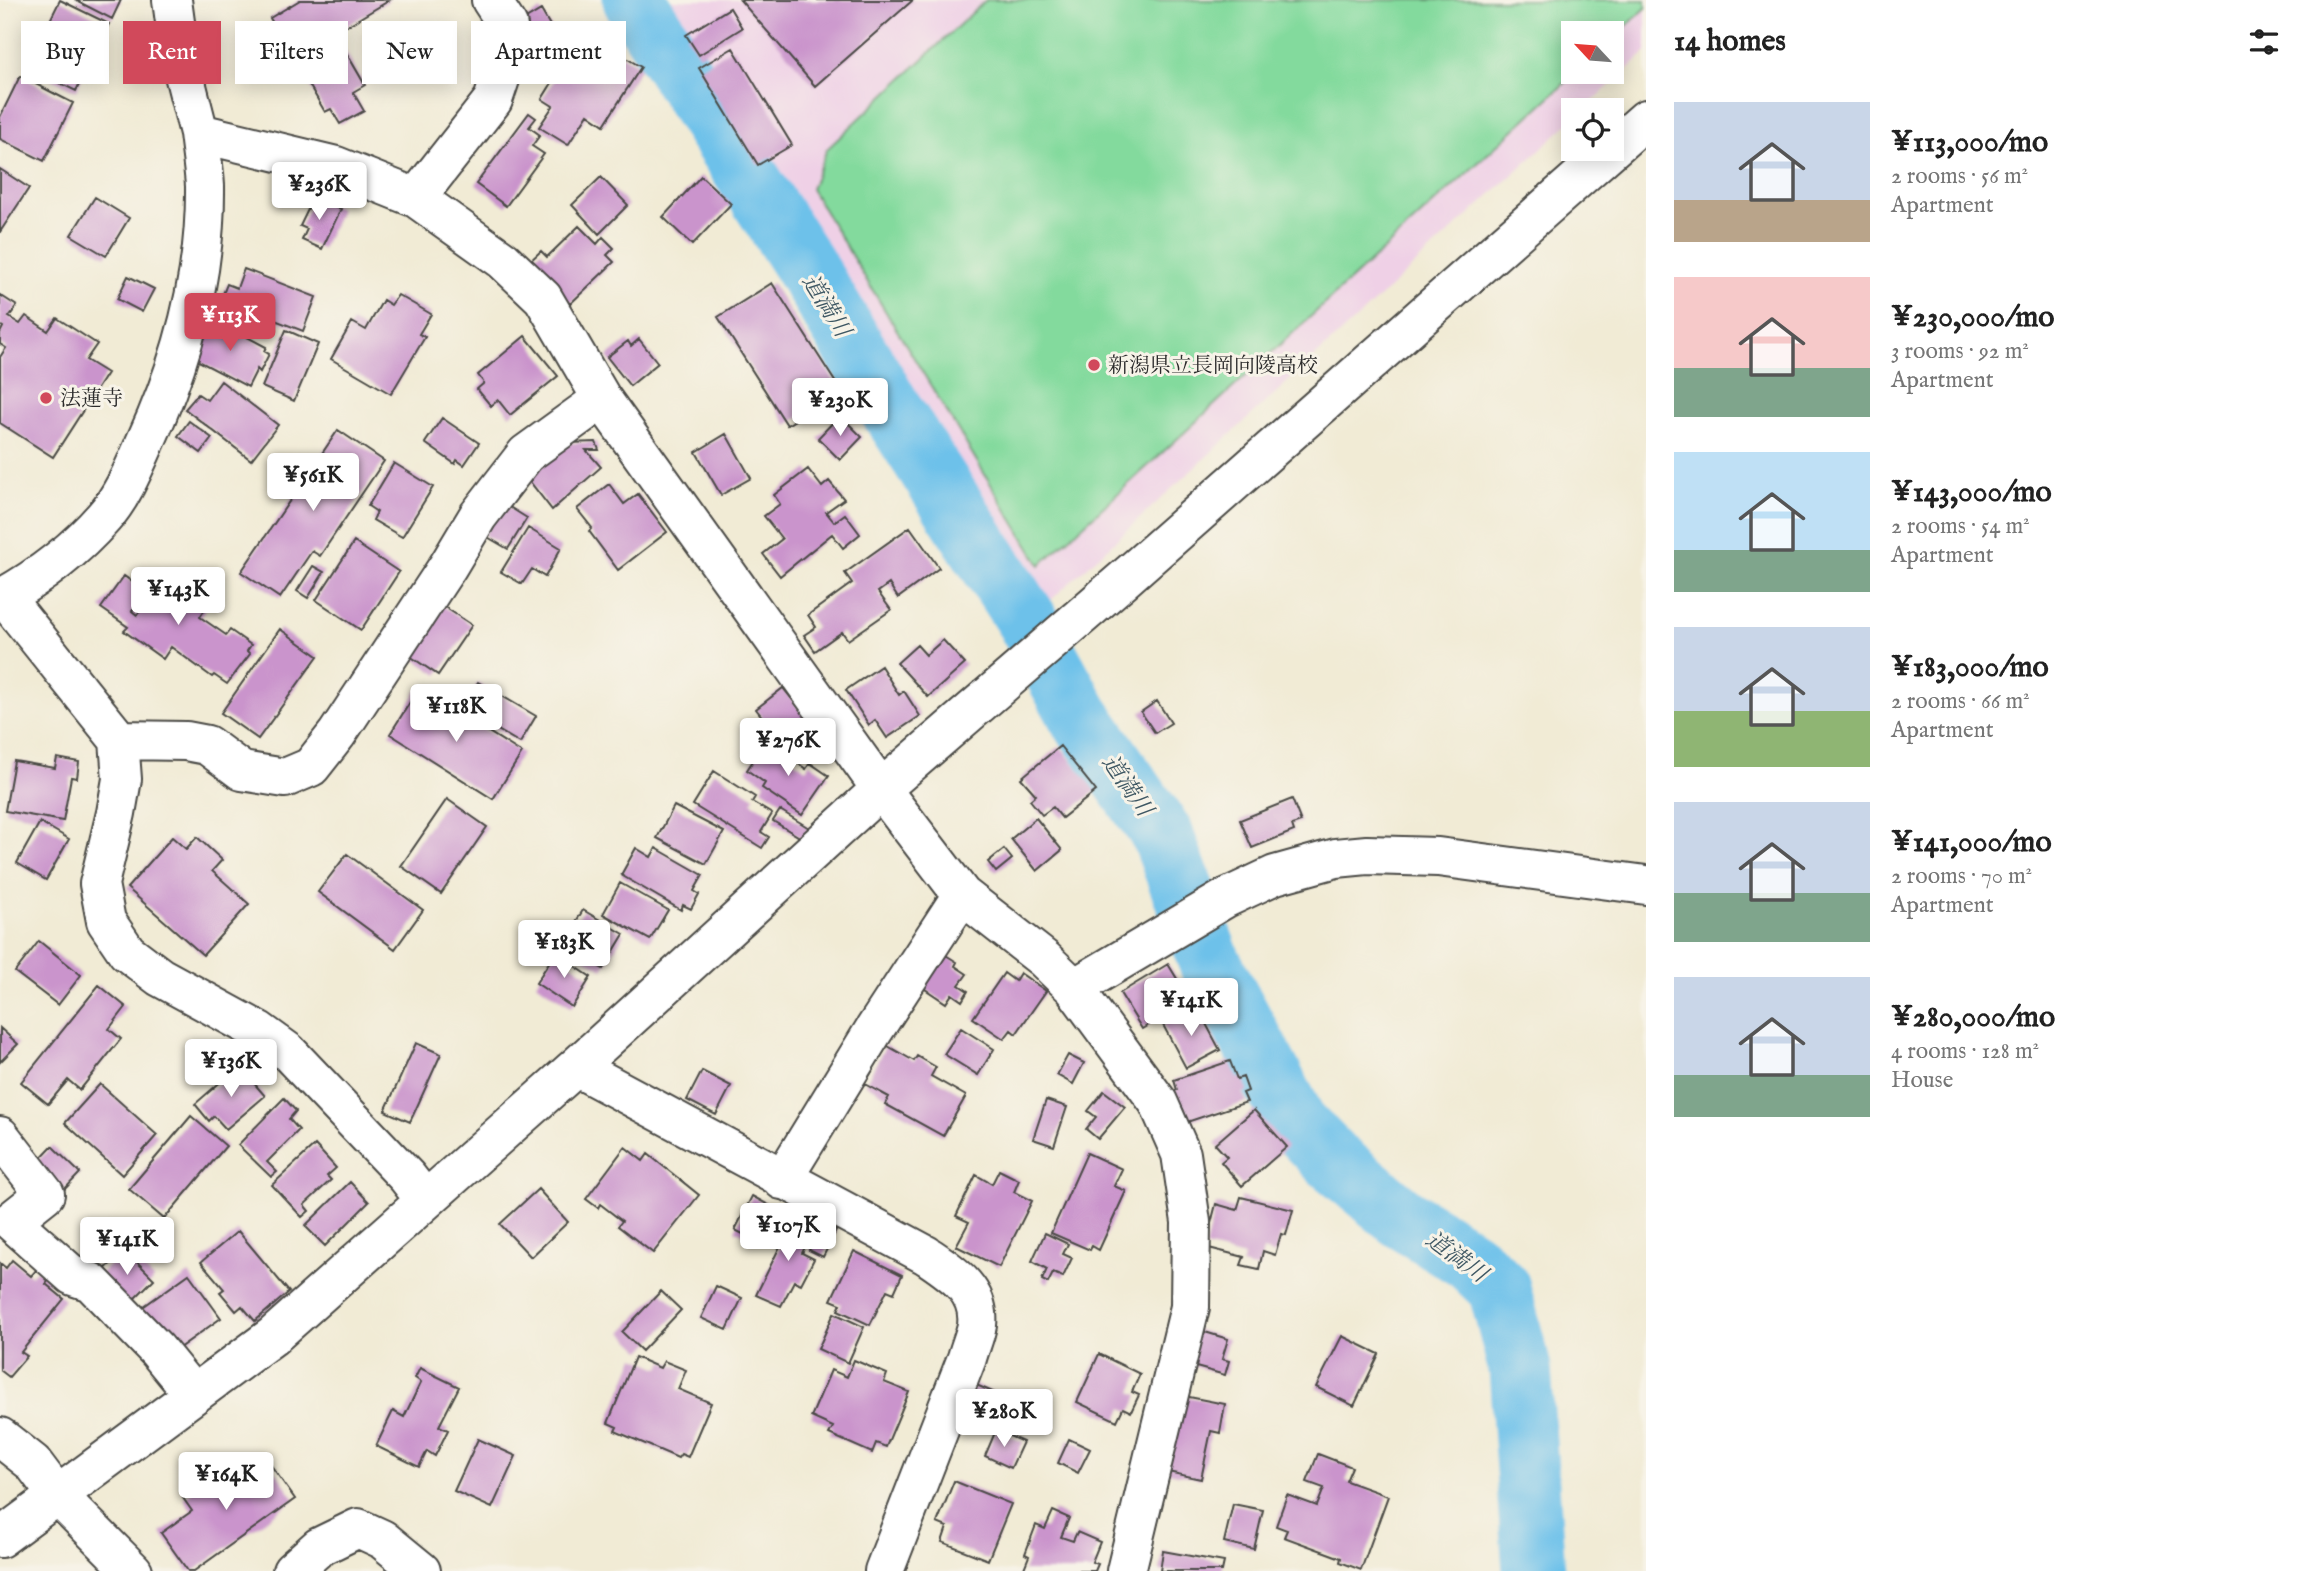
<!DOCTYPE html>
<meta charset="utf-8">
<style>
:root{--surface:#fff;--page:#f6f6f6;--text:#222;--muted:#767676;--accent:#d1495b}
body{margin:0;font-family:"IM FELL English","Noto Serif JP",serif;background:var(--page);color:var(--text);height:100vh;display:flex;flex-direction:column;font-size:26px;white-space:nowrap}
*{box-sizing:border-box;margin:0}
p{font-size:23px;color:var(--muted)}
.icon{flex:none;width:38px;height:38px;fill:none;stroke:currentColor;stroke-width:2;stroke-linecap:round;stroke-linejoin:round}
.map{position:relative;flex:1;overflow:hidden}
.sheet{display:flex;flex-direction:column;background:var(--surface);width:665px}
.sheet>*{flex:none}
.hud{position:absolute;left:21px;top:21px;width:665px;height:63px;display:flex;gap:14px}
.needle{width:46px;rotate:296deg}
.tools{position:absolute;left:1561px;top:21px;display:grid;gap:14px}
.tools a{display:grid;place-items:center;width:63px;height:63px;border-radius:0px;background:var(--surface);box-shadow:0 4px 18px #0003;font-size:35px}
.price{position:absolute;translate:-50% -60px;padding:0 16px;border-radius:7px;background:#fff;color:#222;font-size:23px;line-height:46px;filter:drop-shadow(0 2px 4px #0008)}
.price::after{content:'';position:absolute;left:50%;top:42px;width:21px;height:16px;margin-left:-10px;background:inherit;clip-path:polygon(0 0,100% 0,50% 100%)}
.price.on{background:var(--accent);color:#fff}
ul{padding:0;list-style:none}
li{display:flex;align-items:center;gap:21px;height:175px;padding:0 28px}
li span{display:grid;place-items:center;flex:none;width:196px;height:140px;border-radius:0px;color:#555}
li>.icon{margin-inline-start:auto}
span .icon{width:84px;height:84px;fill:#fffc;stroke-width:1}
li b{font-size:30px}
h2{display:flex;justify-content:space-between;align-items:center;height:84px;padding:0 28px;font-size:30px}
.chip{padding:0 24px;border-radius:0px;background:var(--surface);box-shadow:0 4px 18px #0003;font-size:24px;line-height:63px}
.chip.on{background:var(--accent);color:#fff}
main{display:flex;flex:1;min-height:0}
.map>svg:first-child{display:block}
</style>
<main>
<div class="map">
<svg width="1646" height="1571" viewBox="0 0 1646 1571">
<rect width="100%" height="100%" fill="#f7f3e8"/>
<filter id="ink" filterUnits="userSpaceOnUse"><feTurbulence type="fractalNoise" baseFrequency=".0143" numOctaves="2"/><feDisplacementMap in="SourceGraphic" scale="14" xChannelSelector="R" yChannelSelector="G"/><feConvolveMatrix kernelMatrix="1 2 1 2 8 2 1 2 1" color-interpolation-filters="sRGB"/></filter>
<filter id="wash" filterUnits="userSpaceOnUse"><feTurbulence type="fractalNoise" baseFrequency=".00686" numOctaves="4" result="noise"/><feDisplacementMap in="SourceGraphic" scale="28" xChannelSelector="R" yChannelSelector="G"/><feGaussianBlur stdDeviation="1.57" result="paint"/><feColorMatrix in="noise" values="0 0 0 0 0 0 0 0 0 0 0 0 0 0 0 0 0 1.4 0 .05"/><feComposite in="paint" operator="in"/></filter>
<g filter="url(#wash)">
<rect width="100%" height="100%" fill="#f1ebd5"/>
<!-- built -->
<path fill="#efd0e6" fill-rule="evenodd" d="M650,0H1646V52L1583,110H1573V119L1038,612ZM1573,33H1612V72H1573Z"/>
<!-- green -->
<path fill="#83da9d" stroke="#578264" stroke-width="2" d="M986,0H1646V8L1612,39V33H1573V72H1577L1040,565L811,189L827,149Z"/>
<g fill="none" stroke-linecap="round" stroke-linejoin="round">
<!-- river -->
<path stroke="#6dc1ea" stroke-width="63" d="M634,0L803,263L890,408L1028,622L1079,715L1162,834L1210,963L1296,1123L1331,1159L1401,1217L1470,1260L1499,1288L1520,1369L1534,1571"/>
</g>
<g id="blocks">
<!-- building -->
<path fill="#ca94cc" d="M60,0L109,24L76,91L27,67Z
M75,0H121L112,19Z
M300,0H390L335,33L365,85L353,92L364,111L340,124L331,109L325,112L270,18Z
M740,0H913L815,86Z
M730,8L742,28L699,55L686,35Z
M541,10L555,34L539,44L545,56L537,60L516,25Z
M593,38L641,67L604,125L588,114L568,145L539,127L553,106L542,99L565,62L574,68Z
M733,48L792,145L758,165L699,68Z
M20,76L73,103L44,161L0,139V117Z
M529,113L536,118L529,127L540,135L532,146L544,154L506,206L476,184Z
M0,169L29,188L0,232Z
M701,176L731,204L692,245L663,217Z
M601,177L628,205L599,234L572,205Z
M95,197L129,218L106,256L71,235Z
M314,197L341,209L322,249L302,240L307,229L300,226Z
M579,226L597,244L603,237L614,248L607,255L614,262L570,304L529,262L541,251L547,257Z
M244,269L316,297L303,331L221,299L227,284L237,288Z
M128,276L154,289L142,312L117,299Z
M772,283L841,391L787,425L718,317Z
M0,295L17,306L9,317L20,324L26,316L48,331L57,318L97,344L86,360L107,373L53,457L0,423V357L6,348L0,344V333L3,327L0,325Z
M398,295L431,314L419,334L425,337L391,394L331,359L352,322L366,330L383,300L391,305Z
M211,318L266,347L264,351L269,354L260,372L257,369L248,387L191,357Z
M286,330L318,344L294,401L262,387Z
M525,336L558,376L510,415L498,400L491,406L477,389L484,383L478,375Z
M639,339L658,363L630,386L607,357L628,341L631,346Z
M221,381L278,425L251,460L185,409L198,394L207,400Z
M840,415L862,437L840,460L818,438Z
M442,418L479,443L464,465L457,460L455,464L425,443Z
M189,421L212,438L201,453L178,436Z
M338,430L384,461L320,556L312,551L280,598L241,572Z
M726,434L751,478L721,495L696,452Z
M596,442L599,450H586L601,467L552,510L528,479L568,443Z
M394,463L433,487L402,537L373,520L377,512L368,506Z
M808,469L822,487L829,481L844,499L826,512L834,522L845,514L860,534L843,548L832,534L780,576L763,554L782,539L764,516L780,504L774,495Z
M609,484L624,504L638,494L667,532L618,570L589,531L592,528L577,509Z
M503,503L527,518L508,549L484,535Z
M910,527L939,568L898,598L889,584L878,592L891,610L848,640L842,632L815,651L804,635L816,627L808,615L852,583L845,573Z
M528,528L561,548L545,577L532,569L522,584L501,572Z
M354,542L399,572L361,630L316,600Z
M313,566L324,572L308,598L297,591Z
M168,573L209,603L200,617L226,635L230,630L251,645L247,651L250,654L227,684L214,675L212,677L171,647L163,659L124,631L128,627L101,608L124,576L146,592L132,611L137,615Z
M440,604L472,625L438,675L407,654Z
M280,629L318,656L258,739L221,713Z
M943,640L965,664L928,697L897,663L917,645L926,655Z
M881,666L899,695L904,691L920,716L887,738L875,720L869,725L846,690Z
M478,682L536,716L520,743L462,709Z
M419,688L522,753L493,799L390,734Z
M783,688L806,717L785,734L773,719L767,723L756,709Z
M1157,701L1171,723L1155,733L1141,712Z
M764,744L777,753L779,750L806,769L810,763L829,776L802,815L762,788L765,783L747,770Z
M1060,746L1096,791L1062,818L1053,807L1042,815L1030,800L1036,795L1021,778Z
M57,758L79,762L77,778L71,777L63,821L5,811L14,761L55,768Z
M714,771L755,797L752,802L772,814L761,832L769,837L762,848L693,805Z
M447,799L487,827L441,894L401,866Z
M1292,799L1301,822L1292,825L1294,831L1252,848L1240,820Z
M674,806L724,832L706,864L657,838Z
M780,810L809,828L803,839L773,821Z
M1036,818L1062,850L1037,871L1011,839Z
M40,822L69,839L46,880L17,863Z
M172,837L186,849L197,837L222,860L212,871L249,904L203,955L127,888Z
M636,848L651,857L656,848L703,875L694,891L699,894L691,909L683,905L681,910L621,875Z
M1004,849L1012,859L996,872L988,862Z
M347,854L423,910L395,949L318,892Z
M620,883L668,910L650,940L603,914Z
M583,910L624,934L603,969L562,945Z
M39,941L81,975L58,1005L15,972Z
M555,953L591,977L572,1007L536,983Z
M944,954L957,962L955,966L967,974L959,985L968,991L962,1001L952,994L946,1003L922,987Z
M1168,964L1190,1000L1142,1029L1120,993Z
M1004,973L1015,981L1020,973L1046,991L1016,1034L1011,1030L1004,1039L973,1018Z
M99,985L126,1007L109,1029L121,1039L80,1090L68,1080L48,1104L21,1082Z
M1197,1007L1220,1050L1186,1068L1163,1025Z
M0,1028L18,1044L0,1062Z
M961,1028L994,1049L978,1075L944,1054Z
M416,1043L441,1054L410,1122L385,1111Z
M886,1045L914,1061L917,1056L936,1067L931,1076L966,1096L943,1136L885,1104L889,1097L865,1084Z
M1068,1055L1084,1063L1073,1084L1057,1075Z
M1230,1061L1237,1079L1243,1077L1248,1091L1243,1093L1247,1102L1187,1122L1183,1109L1177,1111L1170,1093L1177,1090L1174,1080Z
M239,1066L265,1096L226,1129L214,1116L209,1121L195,1104Z
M702,1071L731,1086L716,1115L687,1100Z
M100,1084L157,1135L122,1175L65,1123Z
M1104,1091L1125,1107L1098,1139L1086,1129L1096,1117L1088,1111Z
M284,1098L296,1111L289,1119L299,1130L267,1162L277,1172L271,1177L238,1145Z
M1046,1100L1067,1107L1054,1146L1033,1139Z
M1254,1110L1287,1147L1242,1186L1221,1162L1227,1157L1215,1144Z
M191,1116L226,1146L164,1219L129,1189Z
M315,1145L336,1168L327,1176L331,1180L304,1205L309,1211L302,1217L272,1185Z
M52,1146L80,1173L61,1193L33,1166Z
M625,1147L643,1161L648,1154L699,1195L653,1253L618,1226L622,1221L600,1204L598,1208L586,1199Z
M1087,1153L1122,1169L1114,1186L1126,1191L1099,1250L1092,1246L1090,1250L1051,1233Z
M999,1170L1019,1180L1014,1192L1032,1201L999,1267L956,1246L969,1222L956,1216L976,1175L992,1184Z
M350,1182L369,1202L325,1246L305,1226Z
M538,1189L568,1222L531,1257L500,1224Z
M752,1196L776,1209L759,1242L735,1230Z
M1241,1197L1293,1210L1286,1235L1281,1234L1275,1255L1263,1251L1259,1269L1241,1265L1244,1257L1205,1247L1216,1204L1237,1210Z
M795,1216L815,1227L802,1253L814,1259L801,1284L794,1281L781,1306L756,1295Z
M821,1224L836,1231L823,1257L809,1250Z
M238,1231L289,1292L255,1321L242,1306L236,1311L220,1292L224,1289L201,1262Z
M1045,1233L1068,1244L1063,1254L1072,1258L1063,1277L1053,1273L1048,1283L1042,1280L1047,1269L1032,1261Z
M125,1250L154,1279L129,1304L100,1274Z
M854,1251L902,1275L894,1293L887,1290L870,1325L838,1310L841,1304L831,1300Z
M12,1260L31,1276L37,1269L50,1279L46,1284L64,1299L21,1352L27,1356L9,1377L0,1370V1263L6,1268Z
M189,1274L221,1318L172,1353L140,1309Z
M716,1286L742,1298L727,1330L701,1318Z
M661,1291L681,1310L642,1351L622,1332Z
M834,1313L864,1327L848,1363L818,1349Z
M1195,1329L1228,1339L1222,1359L1229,1361L1225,1375L1185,1364Z
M1342,1336L1379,1354L1354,1406L1316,1387Z
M1099,1354L1140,1374L1132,1392L1139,1395L1131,1412L1123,1408L1117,1421L1077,1402Z
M635,1357L660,1368L664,1361L686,1370L678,1389L711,1403L688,1457L681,1454L678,1458L615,1431L617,1427L608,1423Z
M854,1360L887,1374L884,1382L909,1392L886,1447L876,1443L872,1453L829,1434L833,1427L811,1417L831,1370L847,1377Z
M420,1368L459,1387L439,1426L448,1430L435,1456L427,1451L419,1467L376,1446L393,1411L404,1417L421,1382L415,1378Z
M974,1384L1002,1396L989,1422L962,1409Z
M1179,1395L1225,1404L1220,1433L1211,1431L1201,1479L1163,1471Z
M996,1430L1023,1442L1011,1468L985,1456Z
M478,1439L516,1456L492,1508L454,1491Z
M1069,1439L1090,1449L1078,1473L1058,1463Z
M1318,1454L1352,1467L1346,1481L1388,1496L1361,1570L1340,1562L1341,1558L1284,1537L1287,1530L1276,1526L1287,1495L1317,1506L1324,1488L1307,1482Z
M265,1457L295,1499L194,1571H188L161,1533L192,1511L183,1498L231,1464L238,1476Z
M954,1481L1011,1504L988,1560L942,1542L947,1527L937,1523Z
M1233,1504L1263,1510L1254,1549L1224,1542Z
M1053,1511L1069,1518L1061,1537L1073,1541L1077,1532L1100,1542L1092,1562L1098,1564L1095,1571H1023L1029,1556L1025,1554L1036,1525L1045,1529Z
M1163,1551L1224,1562L1222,1571H1160Z"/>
</g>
</g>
<g filter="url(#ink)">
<use href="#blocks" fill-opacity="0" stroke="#494844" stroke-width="2"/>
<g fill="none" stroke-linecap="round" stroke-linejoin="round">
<!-- minor casing -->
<g stroke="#494844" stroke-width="42">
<path id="minor" d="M172,0L180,59L199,133L336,166L416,198L503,260L543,298L602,399L881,789L962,895L1044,959L1074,988L1226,898L1275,875L1336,858L1367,855L1438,857L1646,885
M416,198L493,100L505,64L508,26L491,0
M4,597L119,740L122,779L116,813L99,884L106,921L127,952L160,977L259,1031L288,1052L407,1177L425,1200
M0,599C38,578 76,549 104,517C122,497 134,468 145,443C182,363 206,274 205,186C204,169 201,151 199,133
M119,740L186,741L207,745L242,771L285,778L311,767L337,734L448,566L478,516L526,454L602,399
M1074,988L1158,1102L1181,1154L1191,1222L1190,1307L1126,1571
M576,1067L926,1255C951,1272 981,1290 977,1325C975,1336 970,1347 967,1358L884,1571
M0,1136L45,1194L11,1221L73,1276L91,1282L157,1350L193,1394
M782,1180L874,1030L962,895
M0,1437L33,1463L57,1495L133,1571
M0,1538L273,1336L576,1067L881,789L1123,580L1646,119
M292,1571L319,1547L358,1528L382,1539L421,1571"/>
</g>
<!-- minor -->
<use href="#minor" stroke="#fff" stroke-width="38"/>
</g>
</g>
<!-- markers -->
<g fill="#d1495b" stroke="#f7f3e8" stroke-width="2.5">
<circle cx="1094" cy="365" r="7"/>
<circle cx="46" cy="398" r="7"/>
</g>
<g text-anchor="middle" stroke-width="6" stroke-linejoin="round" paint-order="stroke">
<!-- poi labels -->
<g font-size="21" fill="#2b2b2b" stroke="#f7f3e8" text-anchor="start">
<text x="1108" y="372">新潟県立長岡向陵高校</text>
<text x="60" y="405">法蓮寺</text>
</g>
<!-- water labels -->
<g font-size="23" font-style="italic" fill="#3f5864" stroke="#f7f3e8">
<text transform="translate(827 305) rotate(58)" y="8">道満川</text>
<text transform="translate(1128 785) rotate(55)" y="8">道満川</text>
<text transform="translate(1457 1256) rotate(36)" y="8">道満川</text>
</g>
</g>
</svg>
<div class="tools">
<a><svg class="needle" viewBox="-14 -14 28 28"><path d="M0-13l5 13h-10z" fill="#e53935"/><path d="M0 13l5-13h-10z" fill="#767676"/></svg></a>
<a><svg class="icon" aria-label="locate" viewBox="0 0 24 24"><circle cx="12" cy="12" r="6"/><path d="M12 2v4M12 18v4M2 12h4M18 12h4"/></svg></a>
</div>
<b class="price" style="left:319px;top:222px">¥236K</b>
<b class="price on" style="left:230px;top:353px">¥113K</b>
<b class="price" style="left:840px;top:438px">¥230K</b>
<b class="price" style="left:313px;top:513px">¥561K</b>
<b class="price" style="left:178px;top:627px">¥143K</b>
<b class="price" style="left:456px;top:744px">¥118K</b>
<b class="price" style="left:788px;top:778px">¥276K</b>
<b class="price" style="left:564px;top:980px">¥183K</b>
<b class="price" style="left:1191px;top:1038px">¥141K</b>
<b class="price" style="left:231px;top:1099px">¥136K</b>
<b class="price" style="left:788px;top:1263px">¥107K</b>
<b class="price" style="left:127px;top:1277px">¥141K</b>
<b class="price" style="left:1004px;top:1449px">¥280K</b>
<b class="price" style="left:226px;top:1512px">¥164K</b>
<div class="hud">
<a class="chip">Buy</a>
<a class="chip on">Rent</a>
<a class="chip">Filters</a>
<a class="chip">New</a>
<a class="chip">Apartment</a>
</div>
</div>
<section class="sheet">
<h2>14 homes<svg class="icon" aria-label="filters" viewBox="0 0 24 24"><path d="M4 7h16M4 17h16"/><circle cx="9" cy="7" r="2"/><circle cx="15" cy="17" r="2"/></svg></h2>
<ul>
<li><span style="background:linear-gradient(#c9d6e8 70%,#b9a48a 0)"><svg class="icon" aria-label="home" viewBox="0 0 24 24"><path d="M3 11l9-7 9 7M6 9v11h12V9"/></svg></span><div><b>¥113,000/mo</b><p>2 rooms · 56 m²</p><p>Apartment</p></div></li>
<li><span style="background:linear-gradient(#f6c9c9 65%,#7fa58c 0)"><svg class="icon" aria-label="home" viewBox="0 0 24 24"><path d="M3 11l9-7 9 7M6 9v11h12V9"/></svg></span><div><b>¥230,000/mo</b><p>3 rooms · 92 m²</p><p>Apartment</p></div></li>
<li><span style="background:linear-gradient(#bfe0f5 70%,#7fa58c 0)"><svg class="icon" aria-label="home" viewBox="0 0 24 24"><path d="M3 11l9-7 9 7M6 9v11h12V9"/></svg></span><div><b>¥143,000/mo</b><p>2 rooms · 54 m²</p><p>Apartment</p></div></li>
<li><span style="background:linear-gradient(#c9d6e8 60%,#8fb573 0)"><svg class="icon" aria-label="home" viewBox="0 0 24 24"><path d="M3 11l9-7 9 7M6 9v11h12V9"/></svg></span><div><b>¥183,000/mo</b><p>2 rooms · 66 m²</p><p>Apartment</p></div></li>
<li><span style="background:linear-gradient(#c9d6e8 65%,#7fa58c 0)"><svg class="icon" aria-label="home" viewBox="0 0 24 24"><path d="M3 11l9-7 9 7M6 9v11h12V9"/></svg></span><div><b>¥141,000/mo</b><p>2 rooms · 70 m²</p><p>Apartment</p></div></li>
<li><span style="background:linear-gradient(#c9d6e8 70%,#7fa58c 0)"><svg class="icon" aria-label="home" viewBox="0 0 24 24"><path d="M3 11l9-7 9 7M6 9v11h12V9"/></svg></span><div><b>¥280,000/mo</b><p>4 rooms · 128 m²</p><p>House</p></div></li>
</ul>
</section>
</main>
